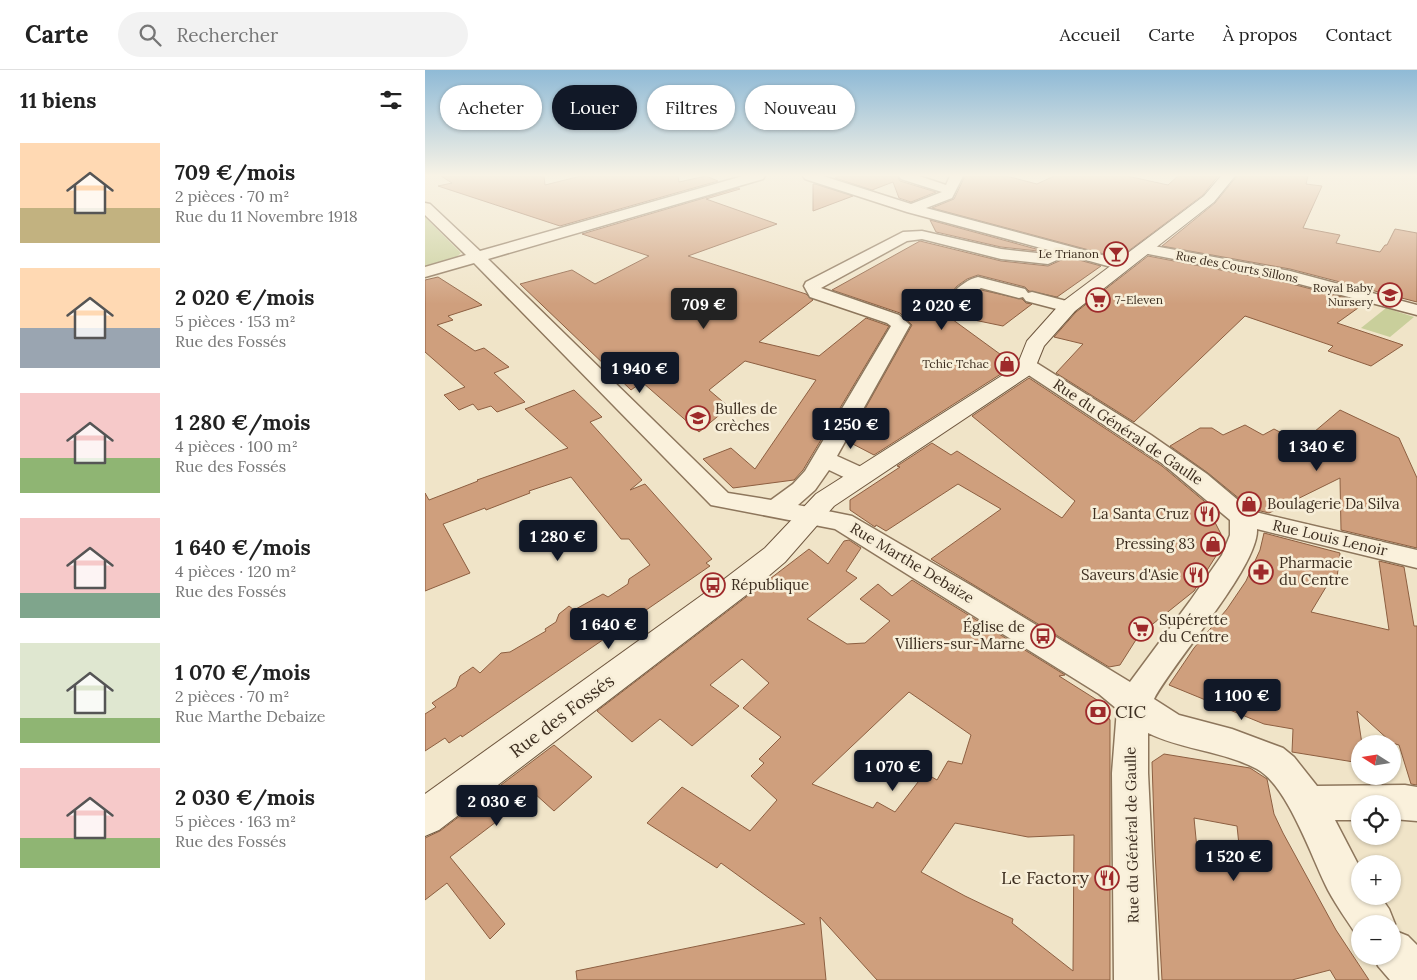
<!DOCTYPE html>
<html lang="fr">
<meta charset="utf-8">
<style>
:root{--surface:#fff;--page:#f2f2f2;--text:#222;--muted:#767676;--line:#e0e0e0;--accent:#111827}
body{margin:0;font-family:Lora,serif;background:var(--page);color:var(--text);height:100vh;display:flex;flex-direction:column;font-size:19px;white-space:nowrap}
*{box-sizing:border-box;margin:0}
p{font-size:16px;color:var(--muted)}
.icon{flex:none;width:28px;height:28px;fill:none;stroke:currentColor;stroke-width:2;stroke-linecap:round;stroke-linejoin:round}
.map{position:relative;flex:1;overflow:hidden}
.side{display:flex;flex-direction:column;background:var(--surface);width:425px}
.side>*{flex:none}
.top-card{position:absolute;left:15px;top:15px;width:475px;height:45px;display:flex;gap:10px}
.needle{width:32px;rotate:282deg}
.tools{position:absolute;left:926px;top:665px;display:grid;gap:10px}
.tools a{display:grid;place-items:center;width:50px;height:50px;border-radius:50%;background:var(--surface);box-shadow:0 1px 4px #0004;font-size:25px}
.price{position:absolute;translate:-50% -42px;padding:0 11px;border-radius:5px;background:var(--accent);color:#fff;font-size:16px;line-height:32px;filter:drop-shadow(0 1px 2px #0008)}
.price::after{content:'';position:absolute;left:50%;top:30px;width:15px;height:11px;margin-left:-8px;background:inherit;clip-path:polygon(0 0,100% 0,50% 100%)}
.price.on{background:#222;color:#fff}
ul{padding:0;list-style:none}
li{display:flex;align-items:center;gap:15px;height:125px;padding:0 20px}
li span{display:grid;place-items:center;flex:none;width:140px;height:100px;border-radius:0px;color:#555}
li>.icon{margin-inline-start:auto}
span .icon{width:60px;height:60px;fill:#fffc;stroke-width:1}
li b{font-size:21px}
h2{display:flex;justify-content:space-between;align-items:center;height:60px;padding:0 20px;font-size:21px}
.tag{padding:0 18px;border-radius:22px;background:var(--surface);box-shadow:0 1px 4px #0004;font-size:18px;line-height:45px}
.tag.on{background:var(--accent);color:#fff}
header{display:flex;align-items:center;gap:30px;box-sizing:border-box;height:70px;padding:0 25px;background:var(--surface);border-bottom:1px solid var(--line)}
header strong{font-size:24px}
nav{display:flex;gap:28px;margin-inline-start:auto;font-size:18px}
.search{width:350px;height:45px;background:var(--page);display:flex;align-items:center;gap:12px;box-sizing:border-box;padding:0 18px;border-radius:28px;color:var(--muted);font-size:19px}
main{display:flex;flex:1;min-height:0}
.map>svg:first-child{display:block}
</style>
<header>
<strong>Carte</strong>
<div class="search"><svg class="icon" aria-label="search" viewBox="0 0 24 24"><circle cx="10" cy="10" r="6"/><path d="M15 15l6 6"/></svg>Rechercher</div>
<nav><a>Accueil</a><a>Carte</a><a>À propos</a><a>Contact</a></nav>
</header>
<main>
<section class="side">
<h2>11 biens<svg class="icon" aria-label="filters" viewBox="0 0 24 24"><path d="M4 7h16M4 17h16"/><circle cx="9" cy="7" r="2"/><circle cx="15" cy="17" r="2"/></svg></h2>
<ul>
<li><span style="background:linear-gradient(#ffd9b3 65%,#c2b280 0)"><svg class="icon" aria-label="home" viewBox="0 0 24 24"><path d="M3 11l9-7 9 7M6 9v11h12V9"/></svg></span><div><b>709 €/mois</b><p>2 pièces · 70 m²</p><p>Rue du 11 Novembre 1918</p></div></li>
<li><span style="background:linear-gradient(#ffd9b3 60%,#9aa5b1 0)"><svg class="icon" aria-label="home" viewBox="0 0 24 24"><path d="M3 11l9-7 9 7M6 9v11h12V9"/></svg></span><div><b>2 020 €/mois</b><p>5 pièces · 153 m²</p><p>Rue des Fossés</p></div></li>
<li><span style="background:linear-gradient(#f6c9c9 65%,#8fb573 0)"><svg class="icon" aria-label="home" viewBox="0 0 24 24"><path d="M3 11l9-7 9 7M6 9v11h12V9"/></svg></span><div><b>1 280 €/mois</b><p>4 pièces · 100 m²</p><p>Rue des Fossés</p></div></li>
<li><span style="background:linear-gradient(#f6c9c9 75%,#7fa58c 0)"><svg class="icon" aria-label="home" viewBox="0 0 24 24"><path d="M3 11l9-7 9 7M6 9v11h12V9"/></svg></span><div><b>1 640 €/mois</b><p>4 pièces · 120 m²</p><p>Rue des Fossés</p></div></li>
<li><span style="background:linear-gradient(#dfe7d0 75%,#8fb573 0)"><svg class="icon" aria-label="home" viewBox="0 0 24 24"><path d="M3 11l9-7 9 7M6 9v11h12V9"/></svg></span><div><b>1 070 €/mois</b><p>2 pièces · 70 m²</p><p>Rue Marthe Debaize</p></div></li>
<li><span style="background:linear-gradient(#f6c9c9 70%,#8fb573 0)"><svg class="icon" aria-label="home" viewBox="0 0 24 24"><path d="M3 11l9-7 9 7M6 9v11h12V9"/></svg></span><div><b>2 030 €/mois</b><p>5 pièces · 163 m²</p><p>Rue des Fossés</p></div></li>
</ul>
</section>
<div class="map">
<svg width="992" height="910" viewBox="0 0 992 910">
<rect width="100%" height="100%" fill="#f0e4c8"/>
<!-- green -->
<path fill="#c9cf9b" d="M0,147L36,183L28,190L0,198Z
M961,238L989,247L965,267L936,258Z"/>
<!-- building -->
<path fill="#cf9f7d" stroke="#8d5f41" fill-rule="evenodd" d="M16,106H119L120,115L156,106H253L254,112L281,106L293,111L135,156L13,116L27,113Z
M414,106H472L475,111L511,122L486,132L474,128L468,112L447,120L410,108Z
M540,106H581L612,114L629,106H702L743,115L753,106H793L778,125L694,188L507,138L529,129Z
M812,106H883L881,114L897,116L878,158L915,165L911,173L955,182L960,175H962L970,159L992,163V232L865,199L737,176L790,133Z
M388,114H390L428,126L388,141Z
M313,118L315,119L281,129L352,154L263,186L381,224L388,230L334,272L394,286L441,248L464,256L378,400L369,410L308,418L278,389L306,378L330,399L391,310L320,291L284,320L304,337L274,362L217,312L206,320L95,214L147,200L170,214L224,186L157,164Z
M505,150L622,182L576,177L511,162Z
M495,171L576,191L623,196L643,187L676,196L632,227L604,221L600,217L553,205L542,209L532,216L526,223L531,229L542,228L556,220L597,229L601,233L607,234L578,256L520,244L590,295L449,385L422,371L487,255L475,243L407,220Z
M723,186L863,213L940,233L912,253L978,275L946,296L903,281L908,276L820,246L709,352L631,303L658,274L629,267L651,242Z
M13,207L57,235L23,246L28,250L12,255L50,281L59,278L84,297L69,303L100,332L72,342L66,336L53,340L48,334L34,340L19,325L40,317L0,282V210Z
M604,308L737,396L779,431L796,464L791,486L769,521L714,565L695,595L684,597L506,489L576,439L533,414L461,461L451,455L450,457L447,455L425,440V430L475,397L472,396L507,373L526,385L532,381L637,448L650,431L547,346Z
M149,320L177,347L165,352L217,410L205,420L220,414L287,489L281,493L285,496L37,667L36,665L24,673L20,668L0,681V644L11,637L7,633L31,617L35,606L48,597L55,603L76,583L85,582L121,561L120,559L131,552L134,544L144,536L149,540L178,524L183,527L203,514L204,509L225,495L204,469H196L146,407L104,421L105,423L61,440L60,438L18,454L45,503L0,521V423L4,430L53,411L52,410L143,378L100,339Z
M915,340L974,368L992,408V478L916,460L915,408L844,443L827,439L783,403L745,376L775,358H787L798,365L820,355L838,365L849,359L876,373Z
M839,463L915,483L912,508L907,507L886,542L964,560L954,491L979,497L989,556H992V715L986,714L974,675L967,673L932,641L937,674H935V693L867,682L868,659L839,654L744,615L769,578L802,539L821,511L835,480Z
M424,470L436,478L421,501L432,508L382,549L422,574L440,573L465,551L435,529L453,514L467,526L487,510L640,605L634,606L672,630L685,650V910H452L395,847L401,910H152L151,901L380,854L296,793L292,798L222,753L257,717L325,761L352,730L326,706L339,693L334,689L356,667L318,638L344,613L317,589L285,615L314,636L267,676L235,649L207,672L172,641L384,479L403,494L419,471ZM484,622L546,665L537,694L523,691L512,710L500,703L470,742L452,732L448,738L387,714ZM530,753L603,767L649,765L648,901L587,853L588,849L540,826L496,802Z
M129,675L167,707L129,741L109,723L25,787L80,854L65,869L22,813L0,830V768L15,761Z
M739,684L825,698L842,709L849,744L858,763L911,860L944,910H911L905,900L867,910H737L730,782L727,692ZM769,748L812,756L816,794L773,789Z"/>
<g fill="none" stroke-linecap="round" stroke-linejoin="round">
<!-- street casing -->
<g stroke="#8d765c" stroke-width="3">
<path id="street" d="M318,106H340L338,109L63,189L303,423L346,430L368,414L380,401L466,256L462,253L385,227L379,216L381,212L478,162L497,161L576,179L621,184L627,181L482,142L380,109L378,106H398L486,134L517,122L476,109L474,106H494L521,115L525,106H538L527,128L501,138L703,192L705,195L703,198L697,200L643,185L623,194L576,189L497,169L482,171L396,218L474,245L485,255L412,386L445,401L448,406L445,411L436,413L427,411L404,400L390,420L373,435L427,446L547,516L705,612L765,531L797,485L805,465V450L738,394L596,300L593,296L596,292L603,290L610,292L726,365L782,404L826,441L992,480V498L832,459C834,496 749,591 729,629L754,645L807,659L858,678L869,687L892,716L980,715L992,717V751L968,749V734H935V750H910L935,798V826H955L964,839L970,854L968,860V854H935L934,869C924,853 912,837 903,820C887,789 863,716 832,699C798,681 758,680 723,663V703L733,910H689L687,703L692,639L674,624L410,459L286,435L49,193L0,207V197L41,185L0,145V133L5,134L55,181Z
M718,174L865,201L992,235V245L863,211L713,182L710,179L713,176Z
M553,207L600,219L603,223L607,222L649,233L652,237L649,241L643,242L601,231L598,227L594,228L556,218C547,224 542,229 531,227L528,223C534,216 544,209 553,207Z
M968,860L983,866L992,875V910H965L953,896L949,886H968Z"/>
</g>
<!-- secondary casing -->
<g stroke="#6f573f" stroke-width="2">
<path id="secondary" d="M796,106H810L789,132L650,241L619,276L608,303L409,436L360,492L320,526L14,760L0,766V724L298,510L340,478L391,424L592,296L602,271L636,233L779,126Z"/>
</g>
<!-- street -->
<use href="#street" fill="#faf1dc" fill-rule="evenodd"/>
<!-- secondary -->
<use href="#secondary" fill="#faf1dc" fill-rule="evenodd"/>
</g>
<!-- sky -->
<linearGradient id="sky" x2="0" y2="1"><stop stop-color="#8fbad6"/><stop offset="0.45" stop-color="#f8f3e6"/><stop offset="1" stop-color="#f8f3e6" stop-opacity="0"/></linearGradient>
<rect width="992" height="234" fill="url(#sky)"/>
<!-- icons -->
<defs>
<g id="bar-ring" transform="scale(1.25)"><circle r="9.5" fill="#f7eed8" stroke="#9e2a2b" stroke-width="1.5"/><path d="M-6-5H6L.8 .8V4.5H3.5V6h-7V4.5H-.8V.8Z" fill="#9e2a2b"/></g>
<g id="school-ring" transform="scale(1.25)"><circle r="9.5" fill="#f7eed8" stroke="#9e2a2b" stroke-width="1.5"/><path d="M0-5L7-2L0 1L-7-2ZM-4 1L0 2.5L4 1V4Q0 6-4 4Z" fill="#9e2a2b"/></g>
<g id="supermarket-ring" transform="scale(1.25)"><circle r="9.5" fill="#f7eed8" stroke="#9e2a2b" stroke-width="1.5"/><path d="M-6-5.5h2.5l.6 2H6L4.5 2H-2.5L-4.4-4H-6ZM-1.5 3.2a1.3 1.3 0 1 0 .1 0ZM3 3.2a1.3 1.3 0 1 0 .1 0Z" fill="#9e2a2b"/></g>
<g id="shop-ring" transform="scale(1.25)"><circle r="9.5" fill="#f7eed8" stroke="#9e2a2b" stroke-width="1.5"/><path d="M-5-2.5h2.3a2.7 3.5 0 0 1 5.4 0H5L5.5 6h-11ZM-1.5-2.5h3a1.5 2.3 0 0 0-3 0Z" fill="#9e2a2b"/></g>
<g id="restaurant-ring" transform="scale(1.25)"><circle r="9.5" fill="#f7eed8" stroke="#9e2a2b" stroke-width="1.5"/><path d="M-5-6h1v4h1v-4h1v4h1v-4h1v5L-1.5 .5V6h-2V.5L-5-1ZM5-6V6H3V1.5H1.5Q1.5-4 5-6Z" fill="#9e2a2b"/></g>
<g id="pharmacy-ring" transform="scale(1.25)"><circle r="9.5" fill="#f7eed8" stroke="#9e2a2b" stroke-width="1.5"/><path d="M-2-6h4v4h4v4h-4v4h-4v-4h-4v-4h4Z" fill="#9e2a2b"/></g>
<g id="bus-ring" transform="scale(1.25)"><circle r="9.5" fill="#f7eed8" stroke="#9e2a2b" stroke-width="1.5"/><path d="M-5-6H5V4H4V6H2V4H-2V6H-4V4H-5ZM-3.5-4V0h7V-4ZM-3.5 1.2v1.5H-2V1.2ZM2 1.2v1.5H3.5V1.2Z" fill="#9e2a2b"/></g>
<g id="bank-ring" transform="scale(1.25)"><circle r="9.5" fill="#f7eed8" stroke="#9e2a2b" stroke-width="1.5"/><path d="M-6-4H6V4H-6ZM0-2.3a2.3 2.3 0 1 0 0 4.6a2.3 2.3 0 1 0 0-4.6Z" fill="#9e2a2b"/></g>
</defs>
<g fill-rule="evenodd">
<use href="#bar-ring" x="691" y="184"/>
<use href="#school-ring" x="965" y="225"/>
<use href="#supermarket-ring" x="673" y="230"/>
<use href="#shop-ring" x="582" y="294"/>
<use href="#school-ring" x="273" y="348"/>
<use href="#shop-ring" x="824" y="434"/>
<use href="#restaurant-ring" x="782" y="444"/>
<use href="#shop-ring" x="788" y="474"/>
<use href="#pharmacy-ring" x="836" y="502"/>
<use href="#restaurant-ring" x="771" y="505"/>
<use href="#bus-ring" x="288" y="515"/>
<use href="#supermarket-ring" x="716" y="559"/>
<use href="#bus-ring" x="618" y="566"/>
<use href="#bank-ring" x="673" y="642"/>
<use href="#restaurant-ring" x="682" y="808"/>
</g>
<g text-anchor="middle" stroke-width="5" stroke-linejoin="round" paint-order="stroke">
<!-- far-poi labels -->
<g font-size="12" fill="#3d2e20" stroke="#f7eed8" text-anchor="end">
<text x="674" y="188">Le Trianon</text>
<text x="948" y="222">Royal Baby<tspan x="948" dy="14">Nursery</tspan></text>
<text x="690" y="234" text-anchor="start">7-Eleven</text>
<text x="564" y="298">Tchic Tchac</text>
</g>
<!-- far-street labels -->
<g font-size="12" fill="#3d2e20" stroke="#f7eed8">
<text transform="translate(812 197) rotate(11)" y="4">Rue des Courts Sillons</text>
</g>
<!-- poi labels -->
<g font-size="15" fill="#3d2e20" stroke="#f7eed8" text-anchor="start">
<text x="290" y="344">Bulles de<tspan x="290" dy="17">crèches</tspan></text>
<text x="842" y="439">Boulagerie Da Silva</text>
<text x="764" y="449" text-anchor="end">La Santa Cruz</text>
<text x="770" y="479" text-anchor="end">Pressing 83</text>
<text x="854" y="498">Pharmacie<tspan x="854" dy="17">du Centre</tspan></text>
<text x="754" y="510" text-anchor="end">Saveurs d'Asie</text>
<text x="306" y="520">République</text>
<text x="734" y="555">Supérette<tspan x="734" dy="17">du Centre</tspan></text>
<text x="600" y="562" text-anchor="end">Église de<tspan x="600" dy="17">Villiers-sur-Marne</tspan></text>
</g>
<!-- street labels -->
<g font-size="15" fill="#3d2e20" stroke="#f7eed8">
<text transform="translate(703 362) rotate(34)" y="5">Rue du Général de Gaulle</text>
<text transform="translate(905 468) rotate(13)" y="5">Rue Louis Lenoir</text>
<text transform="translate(487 493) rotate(31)" y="5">Rue Marthe Debaize</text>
<text transform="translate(707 765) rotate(-91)" y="5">Rue du Général de Gaulle</text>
</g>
<!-- near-poi labels -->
<g font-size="18" fill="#3d2e20" stroke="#f7eed8" text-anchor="start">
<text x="690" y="648">CIC</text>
<text x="664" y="814" text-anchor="end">Le Factory</text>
</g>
<!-- near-street labels -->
<g font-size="18" fill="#3d2e20" stroke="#f7eed8">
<text transform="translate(137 646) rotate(-37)" y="6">Rue des Fossés</text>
</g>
</g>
</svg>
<div class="tools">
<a><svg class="needle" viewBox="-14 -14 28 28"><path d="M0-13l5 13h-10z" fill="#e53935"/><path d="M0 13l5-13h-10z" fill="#767676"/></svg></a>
<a><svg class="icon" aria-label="locate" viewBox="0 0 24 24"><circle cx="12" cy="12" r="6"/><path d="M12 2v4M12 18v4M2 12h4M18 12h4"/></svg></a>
<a>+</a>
<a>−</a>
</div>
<b class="price on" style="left:279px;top:260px">709 €</b>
<b class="price" style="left:517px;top:261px">2 020 €</b>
<b class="price" style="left:215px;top:324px">1 940 €</b>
<b class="price" style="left:426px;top:380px">1 250 €</b>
<b class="price" style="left:892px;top:402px">1 340 €</b>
<b class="price" style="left:133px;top:492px">1 280 €</b>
<b class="price" style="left:184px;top:580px">1 640 €</b>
<b class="price" style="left:817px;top:651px">1 100 €</b>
<b class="price" style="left:468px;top:722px">1 070 €</b>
<b class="price" style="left:72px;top:757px">2 030 €</b>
<b class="price" style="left:809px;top:812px">1 520 €</b>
<div class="top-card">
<a class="tag">Acheter</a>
<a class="tag on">Louer</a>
<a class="tag">Filtres</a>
<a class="tag">Nouveau</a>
</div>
</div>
</main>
